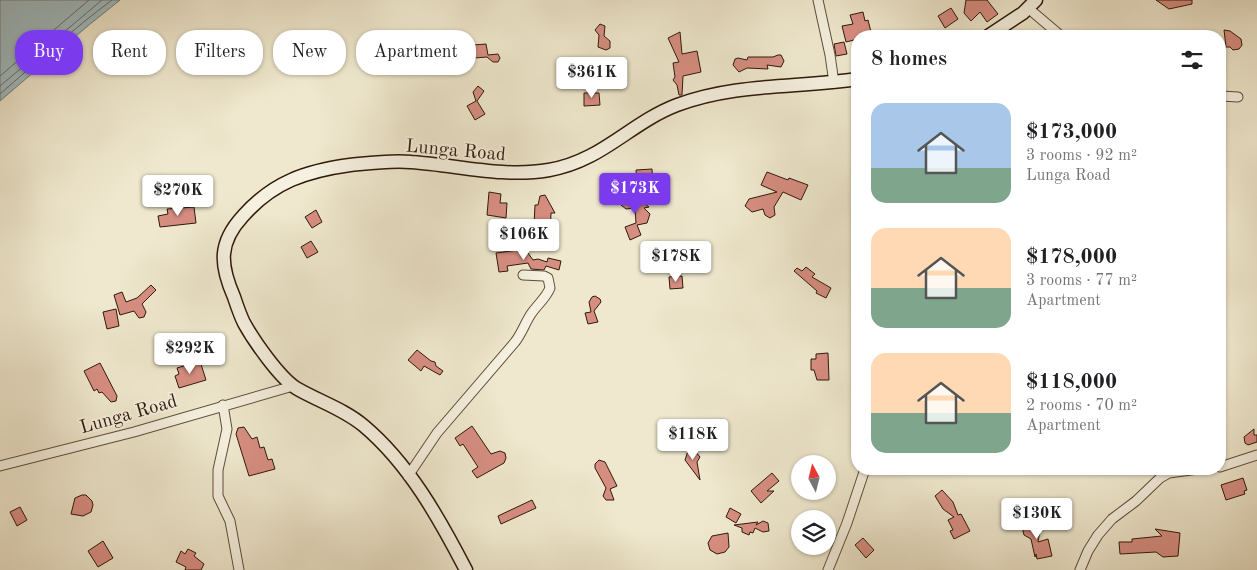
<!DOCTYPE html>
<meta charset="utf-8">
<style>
:root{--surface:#fff;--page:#f6f6f6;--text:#202124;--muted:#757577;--accent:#7c3aed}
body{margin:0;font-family:"Old Standard TT",serif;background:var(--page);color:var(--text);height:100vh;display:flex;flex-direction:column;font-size:19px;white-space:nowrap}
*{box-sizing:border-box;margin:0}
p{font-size:16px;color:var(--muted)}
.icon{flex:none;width:28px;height:28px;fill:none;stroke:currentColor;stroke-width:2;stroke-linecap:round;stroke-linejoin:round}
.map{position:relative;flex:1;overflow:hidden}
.panel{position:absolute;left:851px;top:30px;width:375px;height:445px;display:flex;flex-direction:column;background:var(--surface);border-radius:20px;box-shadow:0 1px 4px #0004}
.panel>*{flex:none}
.top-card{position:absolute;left:15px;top:30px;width:475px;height:45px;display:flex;gap:10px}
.needle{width:32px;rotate:353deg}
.controls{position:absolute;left:791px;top:455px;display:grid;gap:10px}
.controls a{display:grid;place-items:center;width:45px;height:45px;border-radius:50%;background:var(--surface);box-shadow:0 1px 4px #0004;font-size:25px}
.price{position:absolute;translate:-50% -42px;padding:0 11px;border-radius:5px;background:#fff;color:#222;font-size:16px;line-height:32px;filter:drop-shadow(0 1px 2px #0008)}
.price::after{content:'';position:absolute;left:50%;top:30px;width:15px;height:11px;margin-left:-8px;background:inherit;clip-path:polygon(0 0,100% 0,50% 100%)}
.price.on{background:var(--accent);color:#fff}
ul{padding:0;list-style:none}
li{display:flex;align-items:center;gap:15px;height:125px;padding:0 20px}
li span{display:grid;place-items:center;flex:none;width:140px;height:100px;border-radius:15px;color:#555}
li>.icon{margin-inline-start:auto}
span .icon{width:60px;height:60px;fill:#fffc;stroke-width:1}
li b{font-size:21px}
h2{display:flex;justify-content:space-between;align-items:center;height:60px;padding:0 20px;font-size:21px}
.tag{padding:0 18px;border-radius:20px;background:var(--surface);box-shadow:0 1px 4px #0004;font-size:18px;line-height:45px}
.tag.on{background:var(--accent);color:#fff}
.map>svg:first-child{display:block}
</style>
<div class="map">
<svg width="1257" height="570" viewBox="0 0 1257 570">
<rect width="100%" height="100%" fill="#efe8ce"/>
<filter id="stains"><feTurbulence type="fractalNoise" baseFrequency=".004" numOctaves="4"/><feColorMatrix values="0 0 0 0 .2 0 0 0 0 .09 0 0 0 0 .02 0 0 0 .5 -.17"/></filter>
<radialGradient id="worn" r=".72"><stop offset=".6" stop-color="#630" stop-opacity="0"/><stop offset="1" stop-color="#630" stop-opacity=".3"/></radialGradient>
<!-- water -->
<path fill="#a0bdc4" stroke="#727b79" d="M0,0H120C79,32 40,67 0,101Z"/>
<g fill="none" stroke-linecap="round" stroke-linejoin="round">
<!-- shore -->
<path stroke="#676b66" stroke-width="1" d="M0,76L89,0
M0,86L102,0
M0,94C37,62 73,29 112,0"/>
</g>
<!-- building -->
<path fill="#d78e82" stroke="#2e1909" d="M966,0H987L998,14L987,22L980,12L971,21L964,13Z
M1156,0H1192V4L1169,9Z
M951,8L958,19L945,28L938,16Z
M863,12L865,21L868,20L872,36H858V39L846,42L842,26L853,24L850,15Z
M600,24L605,26L604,36L610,41V48L606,50L598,47L599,35L595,30Z
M1224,30L1230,31L1241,39L1242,45L1239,49L1233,50L1230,47H1226Z
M680,32L682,54L697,51L701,72L683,76L682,95H679L677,85L673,80L675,77L673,63L679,62L668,38Z
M844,42L847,54L836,56L834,44Z
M486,44L488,55L498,54L500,58L498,62H493L487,57L474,58L473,45Z
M778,55H781L784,61L781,67L767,65L768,69L747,68L739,72L733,65L735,59L738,58L747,60L748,57H773Z
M478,86L484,91L477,101L485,114L475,120L467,106L476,101L473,92Z
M584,93H599L600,105L584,106Z
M652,169L653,185L637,186L636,170Z
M767,172L788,180L789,178L808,185L801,200L783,192L774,207L775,215L770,218L765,215L763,209L752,212L745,206L749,199L777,192L761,185Z
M489,192L501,194L500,203H507L506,218L487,215Z
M545,195L555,213H551L550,235L537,234V225H534L535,205H538L540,196Z
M626,195H632L649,207L644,208L650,214L647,223L637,225L641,235L630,240L625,227L636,223L635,208L626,209L621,205L620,200Z
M194,207L196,223L160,227L158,216L168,214L167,209Z
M316,210L322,222L312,228L305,217Z
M311,241L318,252L307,258L301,247Z
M518,250V252L528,253L533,260L538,259L547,262L548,258L561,261L559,270L546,266L544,270L531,269L528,263L507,266L508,271L499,272L496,253Z
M806,267L815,274L812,277L831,288L826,298L816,293L817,291L794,271L797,268L802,271Z
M682,276L683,288L670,289L669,277Z
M151,285L156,290L142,304L146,312L144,317L139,318L134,311L120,315L114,295L122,292L126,302L137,298Z
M595,296L600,299L601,302L594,311L598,322L588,324L585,313L591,312L589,302L592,297Z
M116,309L119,326L107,329L103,312Z
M417,350L431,361L435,362L436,366L443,371L440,375L424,366L421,371L408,360Z
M828,353L829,380H817L814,370H811V359H816V354Z
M200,361L206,380L179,388L175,376L179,374L177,368Z
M100,363L117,396L116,401L111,402L102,392L99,393L97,389L94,391L84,371Z
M472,426L491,454L500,451L505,453L506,458L504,463L477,478L472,471L478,467L463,444L460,446L455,438Z
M244,427L252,439L257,437L260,448L264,447L268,460L272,459L275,469L249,476L236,434L238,428Z
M1254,429V435H1257V442L1248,445L1245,443L1244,437Z
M694,450L700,457L697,462L700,480L685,460L688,451Z
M599,460L605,462L617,486L610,489L614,500H606L603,496L606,488L595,468V464Z
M772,473L779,481L767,491H774L761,503L751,491Z
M1243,478L1247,490L1244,491L1245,494L1226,500L1221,485Z
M942,490L953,502L958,515L961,514L970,531L954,539L950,531L953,530L948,520L954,517L943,509L935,496Z
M82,495H86L92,501L93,505L91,512L83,516L71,514L75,498Z
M532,500L536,508L501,524L498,516Z
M20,507L27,520L17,526L10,512Z
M730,508L741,514L736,523L726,517Z
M1036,518L1040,530L1038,542L1048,539L1052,556L1037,559L1036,554L1035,557L1031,539L1024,535L1023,531L1025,525Z
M763,521L768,523L769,531L763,532L755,528L753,533L750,532L749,535L742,532V528L734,525L758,522L756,525Z
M1155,529L1180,533L1178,556L1163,557L1156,552L1120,554L1119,542H1132V539L1162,536Z
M728,533L729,547L725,552L717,554L710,550L708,543L712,536Z
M863,538L874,550L866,558L855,545Z
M103,541L113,558L98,567L88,551Z
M188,549L196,553L194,556L204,564L201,570H185L186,567L176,562L181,551L185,554Z"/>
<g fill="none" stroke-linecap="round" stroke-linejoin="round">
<!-- street casing -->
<g stroke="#5e4d3a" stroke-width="11">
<path id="street" d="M818,0L830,55L834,83
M1028,8L1061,36
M1220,96L1238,97
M223,405L227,429L218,470V496L230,521L239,570
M0,466L134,432L293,386
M1220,467L1257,455
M408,476L437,433L515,342C522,333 525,323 531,314C537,305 546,298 550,288L548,278L544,276L523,275
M828,570L847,523L865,469
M1080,570L1088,551L1098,535L1112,519L1136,501L1160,478L1169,473L1198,469"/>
</g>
<!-- secondary casing -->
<g stroke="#2e1909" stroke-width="15">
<path id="secondary" d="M988,36L1023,13L1036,0
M466,570C439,518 409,464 364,426C344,409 318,401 296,388C279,377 254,341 244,323C240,315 237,306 234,297C220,265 218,243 243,216C273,182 306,171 350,165C370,163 391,160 411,162C457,165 503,178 549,170C602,161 630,123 677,105C735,83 797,88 858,79"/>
</g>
<!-- street -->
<use href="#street" stroke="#f5f0df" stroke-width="9"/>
<!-- secondary -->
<use href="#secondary" stroke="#f5f0df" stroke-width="12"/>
</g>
<g text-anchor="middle" stroke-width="4" stroke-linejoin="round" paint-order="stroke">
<!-- street labels -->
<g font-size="19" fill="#2e1909" stroke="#f5f0df">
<text transform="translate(456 149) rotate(5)" y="7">Lunga Road</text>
<text transform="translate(128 413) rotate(-16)" y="7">Lunga Road</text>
</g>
</g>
<rect width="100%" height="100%" filter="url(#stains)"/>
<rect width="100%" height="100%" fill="url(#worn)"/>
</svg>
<div class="controls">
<a><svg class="needle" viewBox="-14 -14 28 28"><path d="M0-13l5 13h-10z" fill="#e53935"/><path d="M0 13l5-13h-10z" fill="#757577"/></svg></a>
<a><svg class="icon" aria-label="layers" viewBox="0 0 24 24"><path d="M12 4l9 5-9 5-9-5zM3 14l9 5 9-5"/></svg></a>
</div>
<b class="price" style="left:592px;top:99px">$361K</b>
<b class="price on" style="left:635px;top:215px">$173K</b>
<b class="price" style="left:178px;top:217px">$270K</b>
<b class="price" style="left:524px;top:261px">$106K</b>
<b class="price" style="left:676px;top:283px">$178K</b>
<b class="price" style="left:190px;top:375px">$292K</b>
<b class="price" style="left:693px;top:461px">$118K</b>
<b class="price" style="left:1037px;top:540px">$130K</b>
<div class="top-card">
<a class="tag on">Buy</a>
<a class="tag">Rent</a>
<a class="tag">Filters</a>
<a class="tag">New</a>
<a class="tag">Apartment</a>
</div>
<section class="panel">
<h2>8 homes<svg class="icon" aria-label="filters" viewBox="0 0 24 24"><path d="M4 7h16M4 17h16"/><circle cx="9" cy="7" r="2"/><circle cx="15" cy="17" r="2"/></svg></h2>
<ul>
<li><span style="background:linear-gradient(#a9c7e8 65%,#7fa58c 0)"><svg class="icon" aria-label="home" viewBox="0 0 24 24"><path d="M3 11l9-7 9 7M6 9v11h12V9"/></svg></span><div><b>$173,000</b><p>3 rooms · 92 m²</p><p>Lunga Road</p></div></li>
<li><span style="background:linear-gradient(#ffd9b3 60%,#7fa58c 0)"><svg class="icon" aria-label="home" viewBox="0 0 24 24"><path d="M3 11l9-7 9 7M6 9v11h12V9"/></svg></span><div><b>$178,000</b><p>3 rooms · 77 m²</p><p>Apartment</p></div></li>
<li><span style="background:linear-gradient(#ffd9b3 60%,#7fa58c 0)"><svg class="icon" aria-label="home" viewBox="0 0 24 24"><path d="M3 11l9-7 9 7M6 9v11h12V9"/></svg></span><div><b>$118,000</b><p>2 rooms · 70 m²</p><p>Apartment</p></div></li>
</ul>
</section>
</div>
